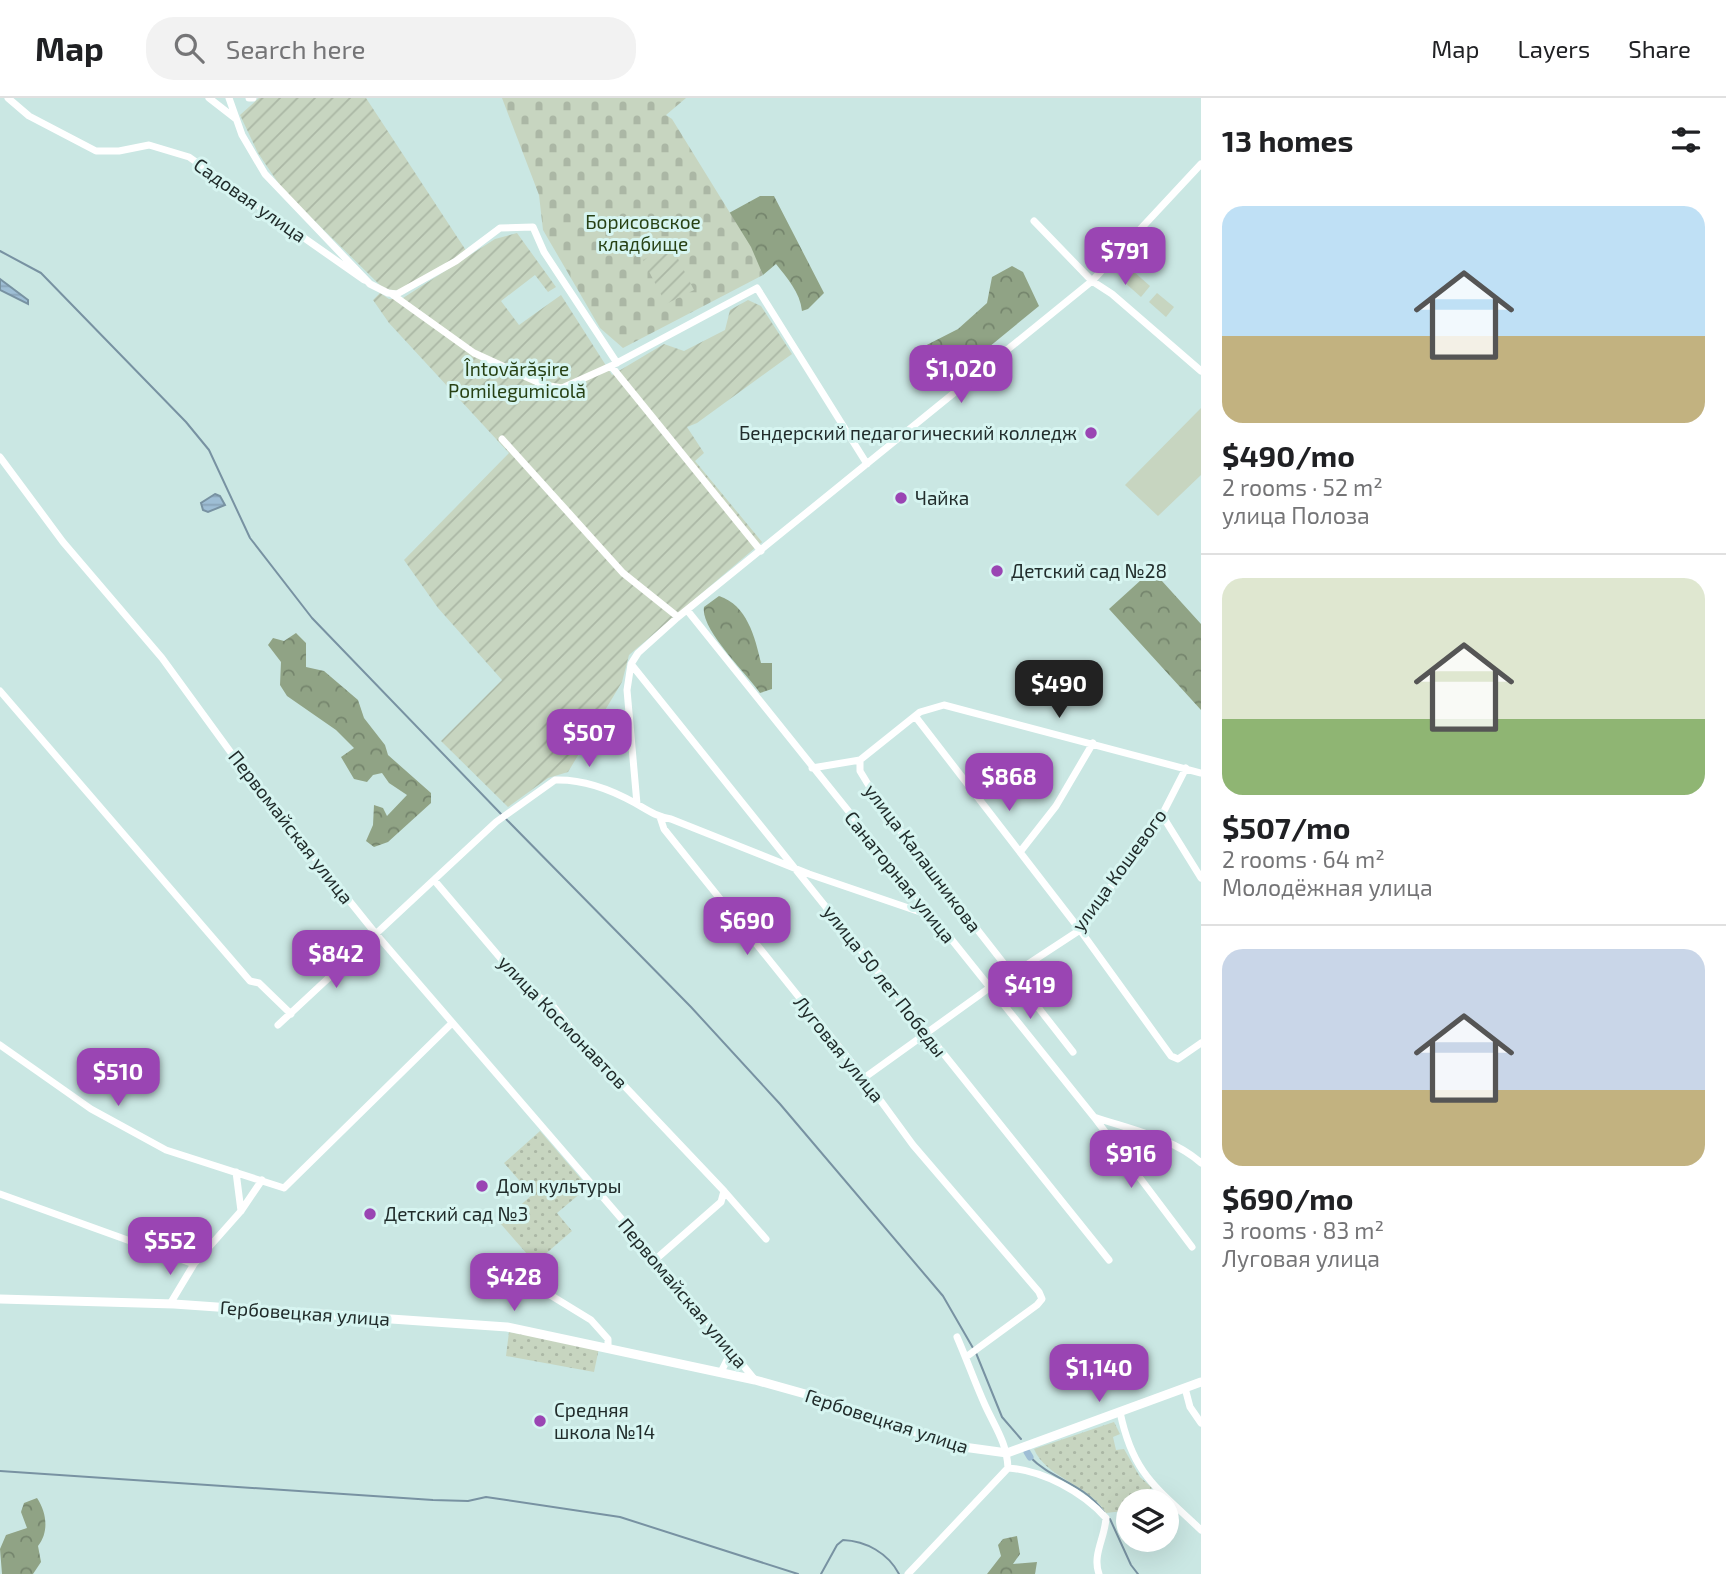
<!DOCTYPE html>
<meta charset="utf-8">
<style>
:root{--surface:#fff;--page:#f2f2f2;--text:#202124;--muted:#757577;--line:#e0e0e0;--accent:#9a45b3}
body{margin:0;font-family:"Exo 2",sans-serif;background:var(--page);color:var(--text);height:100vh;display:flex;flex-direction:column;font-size:26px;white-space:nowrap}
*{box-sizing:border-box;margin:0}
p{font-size:23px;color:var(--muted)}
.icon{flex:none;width:38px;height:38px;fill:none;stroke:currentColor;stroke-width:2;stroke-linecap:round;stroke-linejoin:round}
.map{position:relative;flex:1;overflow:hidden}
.sheet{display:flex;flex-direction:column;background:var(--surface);width:525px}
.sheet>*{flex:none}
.fabs{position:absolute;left:1116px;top:1391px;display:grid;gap:14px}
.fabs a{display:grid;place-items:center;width:63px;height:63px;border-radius:50%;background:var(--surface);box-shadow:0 7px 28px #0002;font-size:35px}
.price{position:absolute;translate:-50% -60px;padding:0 16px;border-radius:14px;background:var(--accent);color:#fff;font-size:23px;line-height:46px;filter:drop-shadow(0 2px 4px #0008)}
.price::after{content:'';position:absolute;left:50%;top:42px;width:21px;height:16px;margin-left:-10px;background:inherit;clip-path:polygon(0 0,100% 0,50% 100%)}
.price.active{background:#222;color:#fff}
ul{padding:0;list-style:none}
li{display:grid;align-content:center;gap:14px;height:371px;padding:0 21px}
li+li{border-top:2px solid var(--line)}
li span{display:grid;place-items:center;height:217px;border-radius:21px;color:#555}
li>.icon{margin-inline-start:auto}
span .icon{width:126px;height:126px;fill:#fffc;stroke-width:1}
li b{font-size:30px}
h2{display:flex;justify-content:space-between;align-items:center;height:84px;padding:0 21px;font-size:30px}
header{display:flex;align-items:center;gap:42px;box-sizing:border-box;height:98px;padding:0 35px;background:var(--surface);border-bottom:2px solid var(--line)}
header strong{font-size:33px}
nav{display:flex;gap:38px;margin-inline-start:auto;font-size:24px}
.search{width:490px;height:63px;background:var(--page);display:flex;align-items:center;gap:18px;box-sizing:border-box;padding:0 24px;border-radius:28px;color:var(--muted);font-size:26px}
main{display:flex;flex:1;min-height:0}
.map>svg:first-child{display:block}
</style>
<header>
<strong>Map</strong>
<div class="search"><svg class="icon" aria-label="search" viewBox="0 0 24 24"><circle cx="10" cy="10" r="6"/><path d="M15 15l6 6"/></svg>Search here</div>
<nav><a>Map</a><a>Layers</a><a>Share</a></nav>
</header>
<main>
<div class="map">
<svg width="1201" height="1476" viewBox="0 0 1201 1476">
<defs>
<pattern id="grass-dots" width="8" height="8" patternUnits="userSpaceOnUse" patternTransform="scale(1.75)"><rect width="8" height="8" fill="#c7d5c0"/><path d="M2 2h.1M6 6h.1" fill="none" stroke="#abb7a5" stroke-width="1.8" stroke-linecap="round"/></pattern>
<pattern id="forest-crowns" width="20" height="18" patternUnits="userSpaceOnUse" patternTransform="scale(1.75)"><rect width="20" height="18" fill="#90a385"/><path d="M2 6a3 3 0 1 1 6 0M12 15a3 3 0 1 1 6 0" fill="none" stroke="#75856d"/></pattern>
<pattern id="cemetery-stones" width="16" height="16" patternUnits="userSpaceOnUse" patternTransform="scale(1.75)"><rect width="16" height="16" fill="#c7d5c0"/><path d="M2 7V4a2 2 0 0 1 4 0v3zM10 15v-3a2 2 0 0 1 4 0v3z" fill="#abb7a5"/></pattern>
<pattern id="garden-furrows" width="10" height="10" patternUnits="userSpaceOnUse" patternTransform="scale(1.75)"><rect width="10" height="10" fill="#c7d5c0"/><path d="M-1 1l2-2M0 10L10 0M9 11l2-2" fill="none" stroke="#abb7a5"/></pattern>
<pattern id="water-rules" width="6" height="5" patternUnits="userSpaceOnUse" patternTransform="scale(1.75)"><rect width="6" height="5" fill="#9ebed5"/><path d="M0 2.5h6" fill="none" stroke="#88a3b7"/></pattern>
</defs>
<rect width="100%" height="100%" fill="#cae7e3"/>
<!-- grass -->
<path fill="url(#grass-dots)" d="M540,1033L588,1089L557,1115L572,1133L535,1165L500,1125L532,1097L504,1065Z
M509,1234L599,1250L594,1274L506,1258Z
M1114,1324L1120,1336L1113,1339L1116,1352L1124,1351L1140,1379L1152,1390L1134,1403L1129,1404L1123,1413L1106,1415C1088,1386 1045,1379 1034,1351Z"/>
<!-- forest -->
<path fill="url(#forest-crowns)" d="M760,98H774L824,195L808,211L802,213C800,194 787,180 776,166L763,177L729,115Z
M1012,168L1023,174L1039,208L967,267L950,276L940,275L921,285C910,278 911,268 911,255L958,231L987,205L992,179Z
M1152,472L1201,526V612L1109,511Z
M719,498C747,507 755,539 761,565H772V591L760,595C746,575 700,531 704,509Z
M296,535L306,545V569L324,573L358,602L364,620L385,647L388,657L431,695V705L388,744L374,749L366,743L373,727L374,707L383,710L387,718L407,697L389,685L382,675L373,677L367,684L354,681L341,659L354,650L336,632L287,598L280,587L281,564L268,547L273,540L284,543Z
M37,1400C47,1415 49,1434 38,1448L41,1464L33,1476H2L0,1451L6,1437L27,1430L21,1414L24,1405Z
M1017,1438L1020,1456L1013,1466L1037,1464L1035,1476H987L1001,1458L998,1447L1003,1441Z"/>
<!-- cemetery -->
<path fill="url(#cemetery-stones)" d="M502,0H686L666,17L672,21L751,149L763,177L623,250L600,230L543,132L539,97Z"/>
<!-- garden -->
<path fill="url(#garden-furrows)" d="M259,0H366L467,154L401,193L384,191L283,92L258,55L240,17Z
M517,135L556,189L548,194L535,177L501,203L519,227L561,197L612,277L664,246L684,253L725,232L730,212L748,202L761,208L792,256L697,325L687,329L704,355L695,363L762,444L629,557L622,584L568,674L548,680L508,709L441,643L502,582L438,510L404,462L509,355L389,225L373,202L380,195L389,201L403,200L495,141Z
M671,147L694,192L666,206L643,162Z"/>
<!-- pitch -->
<path fill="#c7d5c0" d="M1133,173L1150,188L1141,199L1123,183Z
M1157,195L1174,209L1166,219L1149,204Z
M1201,310V377L1158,418L1125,387Z"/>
<!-- water -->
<path fill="url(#water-rules)" stroke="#7892a2" stroke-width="2" d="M0,181L28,202V206L0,192Z
M215,396L220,398L225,407L208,414L203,412L201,405Z"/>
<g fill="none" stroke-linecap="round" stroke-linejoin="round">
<!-- stream -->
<path stroke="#7892a2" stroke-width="2" d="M0,153L41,175L186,324L209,352L250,440L312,520L502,717
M506,721L691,909L780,1006L943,1198L973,1250
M976,1255L1002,1319L1021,1341
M1030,1359C1052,1382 1082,1384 1104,1414
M0,1373L433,1402L468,1403L486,1399L620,1419L798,1476
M1110,1421L1131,1467L1138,1476
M821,1476L837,1447L843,1442C866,1443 888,1455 899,1476"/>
<!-- canal -->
<path stroke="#9ebed5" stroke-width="7" d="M1027,1354L1030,1359"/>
<!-- minor -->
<path stroke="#fff" stroke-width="7" d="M8,0L29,18L96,53H119L149,47L189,59L364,182
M209,0L236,21
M229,0L242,37L265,76L370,186L388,195L397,196L456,163L500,130L533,129L544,154L617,265
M249,0H253
M1034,123L1092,183L1112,196L1201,273
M393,197L474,255L544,287L562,290L611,268L757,190L867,366
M611,268L761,453
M502,341L623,475L678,519
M0,359L63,444L162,560L240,667L376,836L663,1169L755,1282
M687,512L1094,1019L1192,1149
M631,566L627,592L637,706
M0,593L250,883L259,885L291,916
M915,618L1080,832L1171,958L1178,961L1201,945
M860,662V673L883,711L1073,954
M812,670L860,662L920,614L944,607L1201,675
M1162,717L1201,780
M660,719L664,731L864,980L913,1047L1039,1194L1042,1201L1037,1207L966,1259
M1020,754L1056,708L1093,645
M434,782L513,875L530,893L553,908L577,938L724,1093L721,1104L656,1161
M278,927L496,724L555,682C584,681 610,691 635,705C649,713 655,718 671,721L809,776L929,817
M0,947L91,1011L166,1052L284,1090L451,926
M864,980L1010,875L1022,870L1080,832L1162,717L1186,670
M1094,1019C1129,1031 1174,1040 1201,1065
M236,1074L241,1113
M724,1093L766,1141
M0,1096L194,1166L241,1113L262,1082
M1109,1162L631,566L638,555L678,519L1092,183L1201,66
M524,1181L591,1222L608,1241V1249
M170,1206L194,1166
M721,1274L731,1254
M1185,1290L1190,1309L1201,1325
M1120,1314C1133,1377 1157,1390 1201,1432
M1008,1370C1042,1372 1083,1394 1106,1420C1105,1440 1092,1457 1099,1476
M908,1476L1008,1370C1007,1345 995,1329 985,1307C975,1285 967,1262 957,1239"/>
<!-- tertiary -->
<path stroke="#fff" stroke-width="9" d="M0,1201L174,1206L507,1229L755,1282L816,1299L956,1348L1007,1355L1201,1284"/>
</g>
<!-- markers -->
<g fill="#9a45b3" stroke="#d7f5f1" stroke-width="2.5">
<circle cx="1091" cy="335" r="7"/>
<circle cx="901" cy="400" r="7"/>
<circle cx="997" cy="473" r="7"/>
<circle cx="482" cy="1088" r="7"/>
<circle cx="370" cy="1116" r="7"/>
<circle cx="540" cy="1323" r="7"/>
</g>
<g text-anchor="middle" stroke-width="6" stroke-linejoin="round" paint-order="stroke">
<!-- street labels -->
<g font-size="19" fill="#212c2b" stroke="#d7f5f1">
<text transform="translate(250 102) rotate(35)" y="7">Садовая улица</text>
<text transform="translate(291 729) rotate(52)" y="7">Первомайская улица</text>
<text transform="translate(923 760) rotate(53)" y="7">улица Калашникова</text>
<text transform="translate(1119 772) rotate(-54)" y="7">улица Кошевого</text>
<text transform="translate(900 779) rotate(51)" y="7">Санаторная улица</text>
<text transform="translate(885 883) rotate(52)" y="7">улица 50 лет Победы</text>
<text transform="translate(563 924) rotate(46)" y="7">улица Космонавтов</text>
<text transform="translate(839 951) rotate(51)" y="7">Луговая улица</text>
<text transform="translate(683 1195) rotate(50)" y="7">Первомайская улица</text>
<text transform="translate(305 1215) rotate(4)" y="7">Гербовецкая улица</text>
<text transform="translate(887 1323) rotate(18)" y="7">Гербовецкая улица</text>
</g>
<!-- park labels -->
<g font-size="19" fill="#274114" stroke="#d7f5f1">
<text x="643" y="131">Борисовское<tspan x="643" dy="22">кладбище</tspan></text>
<text x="517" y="278">Întovărășire<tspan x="517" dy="22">Pomilegumicolă</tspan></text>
</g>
<!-- poi labels -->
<g font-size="19" fill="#212c2b" stroke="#d7f5f1" text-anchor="start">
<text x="1077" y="342" text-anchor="end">Бендерский педагогический колледж</text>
<text x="915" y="407">Чайка</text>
<text x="1011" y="480">Детский сад №28</text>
<text x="496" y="1095">Дом культуры</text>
<text x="384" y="1123">Детский сад №3</text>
<text x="554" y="1319">Средняя<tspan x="554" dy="22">школа №14</tspan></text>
</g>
</g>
</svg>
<div class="fabs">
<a><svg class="icon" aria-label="layers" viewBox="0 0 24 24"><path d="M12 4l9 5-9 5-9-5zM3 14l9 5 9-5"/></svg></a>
</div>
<b class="price" style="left:1125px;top:189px">$791</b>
<b class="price" style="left:961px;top:307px">$1,020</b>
<b class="price active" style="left:1059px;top:622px">$490</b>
<b class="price" style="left:589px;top:671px">$507</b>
<b class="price" style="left:1009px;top:715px">$868</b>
<b class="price" style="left:747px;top:859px">$690</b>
<b class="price" style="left:336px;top:892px">$842</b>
<b class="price" style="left:1030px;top:923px">$419</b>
<b class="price" style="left:118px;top:1010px">$510</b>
<b class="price" style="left:1131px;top:1092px">$916</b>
<b class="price" style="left:170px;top:1179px">$552</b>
<b class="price" style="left:514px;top:1215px">$428</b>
<b class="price" style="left:1099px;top:1306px">$1,140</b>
</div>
<section class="sheet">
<h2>13 homes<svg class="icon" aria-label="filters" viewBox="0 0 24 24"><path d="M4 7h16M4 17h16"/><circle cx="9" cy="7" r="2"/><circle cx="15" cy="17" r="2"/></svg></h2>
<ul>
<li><span style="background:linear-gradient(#bfe0f5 60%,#c2b280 0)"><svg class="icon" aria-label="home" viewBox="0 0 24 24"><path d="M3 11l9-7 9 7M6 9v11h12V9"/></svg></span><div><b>$490/mo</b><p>2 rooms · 52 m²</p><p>улица Полоза</p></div></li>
<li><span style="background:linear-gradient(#dfe7d0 65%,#8fb573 0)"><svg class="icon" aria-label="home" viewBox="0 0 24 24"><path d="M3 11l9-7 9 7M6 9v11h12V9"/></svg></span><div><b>$507/mo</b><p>2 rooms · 64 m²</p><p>Молодёжная улица</p></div></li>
<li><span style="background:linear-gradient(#c9d6e8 65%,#c2b280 0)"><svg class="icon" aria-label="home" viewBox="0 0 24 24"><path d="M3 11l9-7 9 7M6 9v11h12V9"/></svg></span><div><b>$690/mo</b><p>3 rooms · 83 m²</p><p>Луговая улица</p></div></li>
</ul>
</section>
</main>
